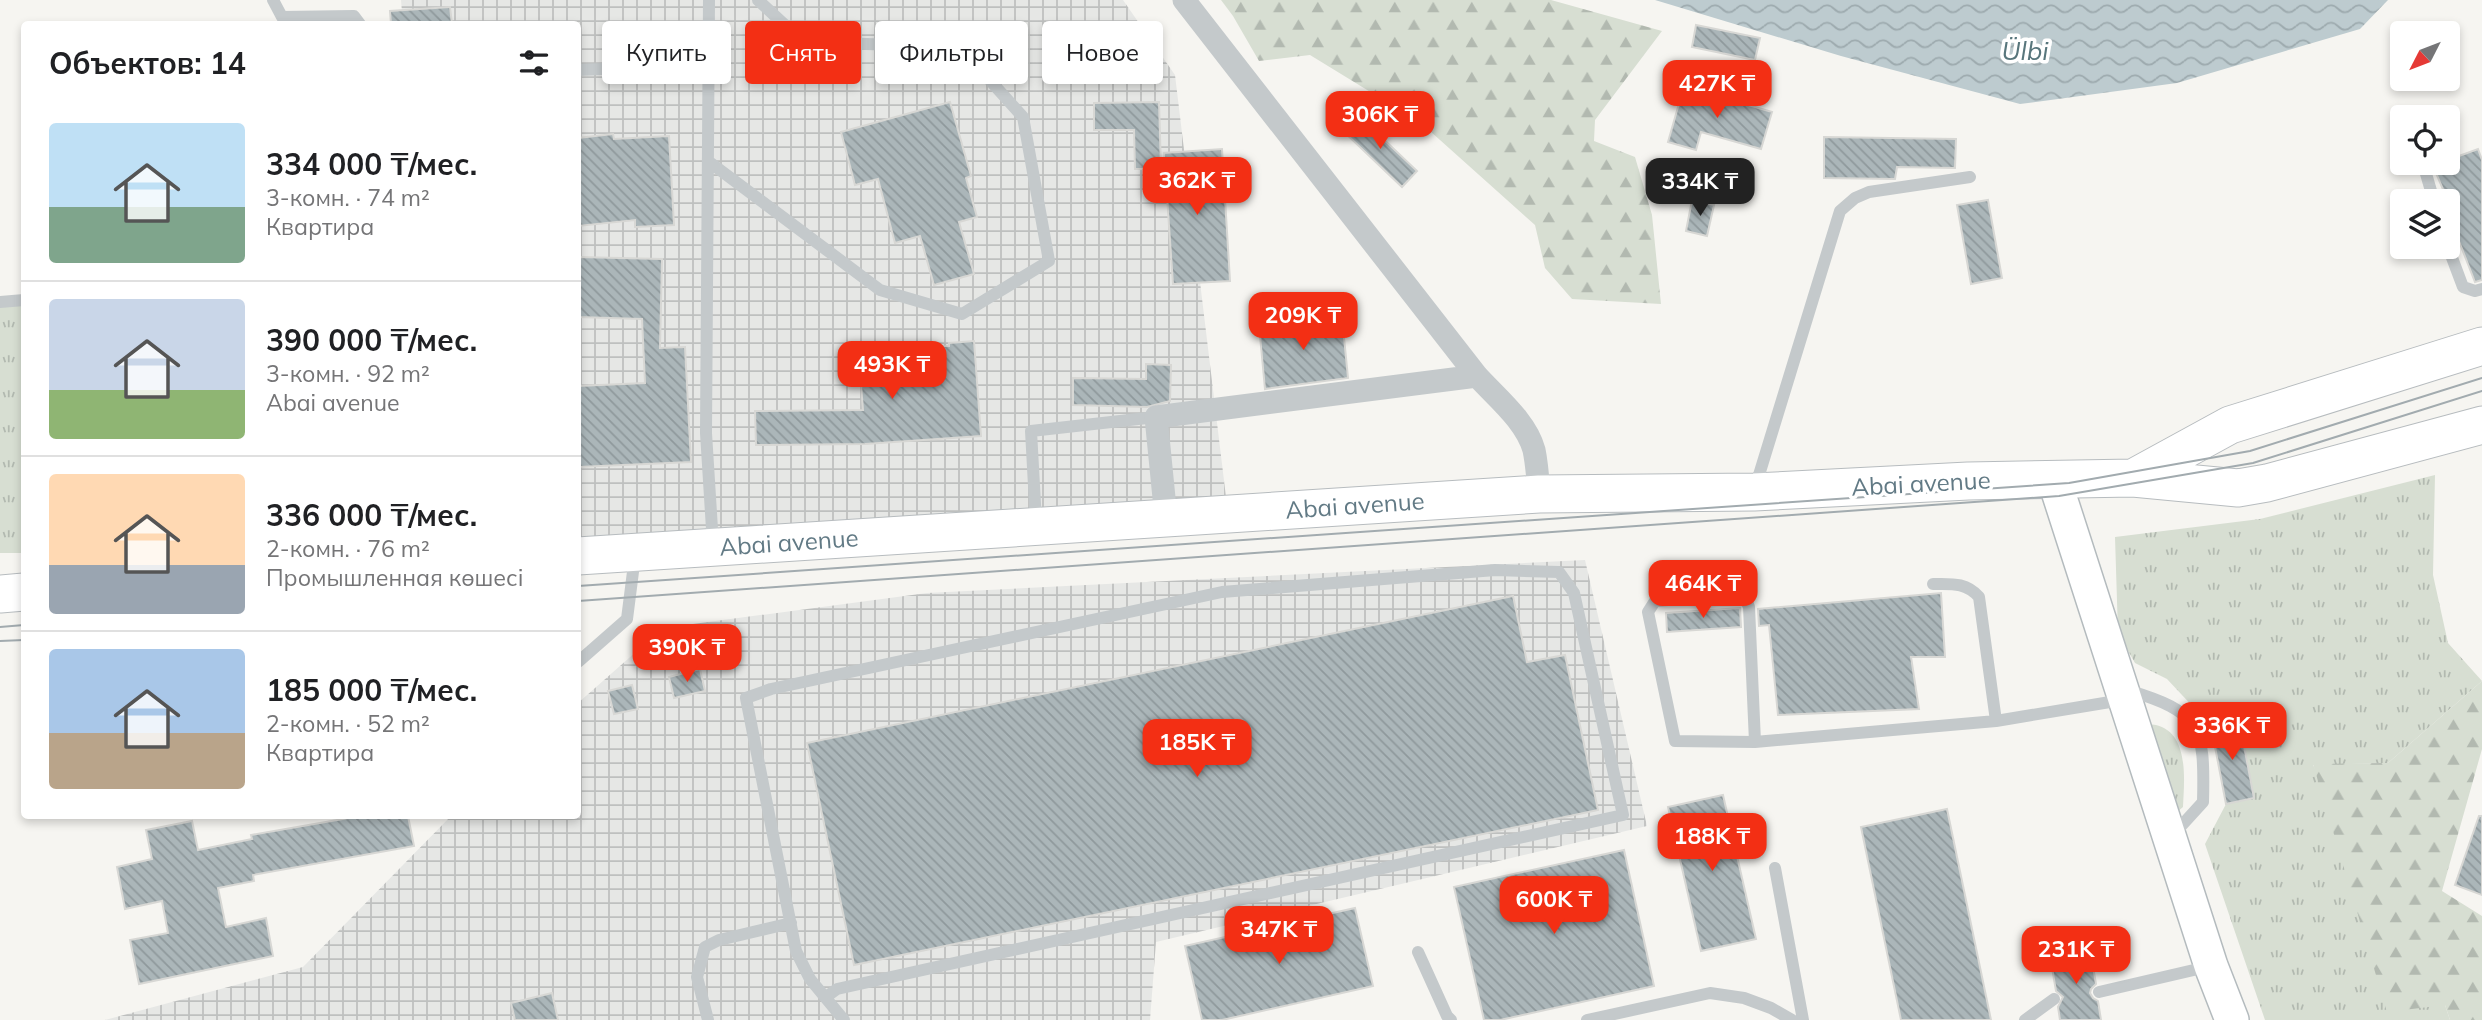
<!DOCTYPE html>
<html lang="ru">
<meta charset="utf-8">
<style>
:root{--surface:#fff;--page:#f6f6f6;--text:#202124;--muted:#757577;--line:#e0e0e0;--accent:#f32f14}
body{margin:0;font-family:Mulish,sans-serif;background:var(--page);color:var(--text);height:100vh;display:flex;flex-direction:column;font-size:26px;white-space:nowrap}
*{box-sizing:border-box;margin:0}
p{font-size:23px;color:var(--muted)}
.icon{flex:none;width:38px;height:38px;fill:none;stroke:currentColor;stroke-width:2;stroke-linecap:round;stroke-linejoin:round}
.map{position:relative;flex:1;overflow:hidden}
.sheet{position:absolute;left:21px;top:21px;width:560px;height:798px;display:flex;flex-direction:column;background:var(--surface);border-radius:7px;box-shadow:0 4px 10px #0003}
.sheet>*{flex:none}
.guide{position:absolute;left:602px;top:21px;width:665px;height:63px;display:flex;gap:14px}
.needle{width:46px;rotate:228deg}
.tools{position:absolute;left:2390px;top:21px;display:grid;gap:14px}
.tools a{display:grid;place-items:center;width:70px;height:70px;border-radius:7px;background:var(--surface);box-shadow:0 4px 10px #0003;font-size:35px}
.price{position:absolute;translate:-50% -60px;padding:0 16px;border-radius:14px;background:var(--accent);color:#fff;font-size:23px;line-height:46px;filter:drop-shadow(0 2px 4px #0008)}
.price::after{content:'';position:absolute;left:50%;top:42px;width:21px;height:16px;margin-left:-10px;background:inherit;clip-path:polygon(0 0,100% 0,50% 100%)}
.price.on{background:#222;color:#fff}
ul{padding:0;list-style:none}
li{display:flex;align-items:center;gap:21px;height:175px;padding:0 28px}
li+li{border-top:2px solid var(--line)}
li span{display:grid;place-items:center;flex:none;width:196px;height:140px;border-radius:7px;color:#555}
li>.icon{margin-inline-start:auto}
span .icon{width:84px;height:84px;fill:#fffc;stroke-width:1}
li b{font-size:30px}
h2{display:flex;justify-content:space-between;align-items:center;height:84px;padding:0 28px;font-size:30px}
.chip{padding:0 24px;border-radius:7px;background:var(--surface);box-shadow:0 4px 10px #0003;font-size:24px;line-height:63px}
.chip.on{background:var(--accent);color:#fff}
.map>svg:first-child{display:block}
</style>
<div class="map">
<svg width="2482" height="1020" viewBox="0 0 2482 1020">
<defs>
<pattern id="industrial-grid" width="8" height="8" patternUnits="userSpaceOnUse" patternTransform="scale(1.75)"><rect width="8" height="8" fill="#e6e7e5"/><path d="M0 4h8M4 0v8" fill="none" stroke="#bec0bf"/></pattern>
<pattern id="grass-tufts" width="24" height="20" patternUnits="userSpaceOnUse" patternTransform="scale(1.75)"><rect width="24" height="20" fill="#d7ded2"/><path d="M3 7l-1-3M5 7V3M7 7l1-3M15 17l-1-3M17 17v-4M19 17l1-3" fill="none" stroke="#b2b9b0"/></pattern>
<pattern id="forest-firs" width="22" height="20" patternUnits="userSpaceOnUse" patternTransform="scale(1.75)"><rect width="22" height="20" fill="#d7ded2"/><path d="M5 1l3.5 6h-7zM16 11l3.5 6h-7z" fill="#b2b9b0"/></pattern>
<pattern id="water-waves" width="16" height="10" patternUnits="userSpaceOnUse" patternTransform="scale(1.75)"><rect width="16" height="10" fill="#bdcbcf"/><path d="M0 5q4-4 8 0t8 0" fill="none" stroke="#9daaae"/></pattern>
<pattern id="building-back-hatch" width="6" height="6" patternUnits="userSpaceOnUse" patternTransform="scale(1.75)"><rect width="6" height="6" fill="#abb6b9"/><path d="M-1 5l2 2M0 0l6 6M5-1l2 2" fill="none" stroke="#8f999c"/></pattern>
</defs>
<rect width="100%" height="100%" fill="#f6f5f1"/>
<!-- industrial -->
<path fill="url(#industrial-grid)" d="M401,0H1123L1175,75L1226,497L578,539V24H403Z
M1585,560L1647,826L1156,942L1150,1020H105L303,967L451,816H578V703L663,628L927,593Z"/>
<!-- grass -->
<path fill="url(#grass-tufts)" d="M24,300V553H0V302Z
M2435,475L2433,575L2448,643L2482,681L2388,763L2313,765L2445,1005L2450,1020H2265L2205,844L2226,804L2254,798L2238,721L2211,726L2167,679L2135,663L2118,633L2115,537L2260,519Z
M2134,725C2141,725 2149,724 2156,725C2190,733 2184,782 2183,807L2165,822Z"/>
<!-- forest -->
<path fill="url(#forest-firs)" d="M1221,0H1551L1662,31L1595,120L1594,141L1635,157L1652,215L1661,304L1572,299L1545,268L1535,225L1421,123L1310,55L1259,61L1233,16Z
M2482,681V749L2442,891L2482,916V1020H2450L2445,1005L2387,1012L2313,764L2388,763Z"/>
<!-- water -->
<path fill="url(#water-waves)" d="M1655,0H2388L2360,29L2177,83L2020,104L1841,56Z"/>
<!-- building -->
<path fill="url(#building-back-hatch)" stroke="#d7d7d4" stroke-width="2" d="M450,7L452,24H391L390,11Z
M1696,25L1760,38L1755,60L1692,47Z
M1684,86L1772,112L1761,149L1701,132L1696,150L1668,142Z
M950,102L971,176L966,178L977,217L959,222L974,274L934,285L920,236L895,243L878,179L855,185L841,132Z
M1159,102L1161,169H1135L1134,130H1094V103Z
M1357,114L1417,171L1402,187L1342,130Z
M613,134L614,139L669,136L674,225L635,227V220L578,226V138Z
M1824,137L1956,139L1955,168L1897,167L1895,179L1824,178Z
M1222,149L1230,281L1173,284L1164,153Z
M2478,149L2482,160V280L2475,282L2455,231L2458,230L2448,201L2433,166L2448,163V160Z
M1692,200L1714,205L1707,236L1686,231Z
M1988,200L2002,278L1971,284L1957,205Z
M578,257L662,259L660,348L685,347L691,462L578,467V386L645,383L642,319L578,317Z
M1342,317L1348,378L1265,389L1259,325Z
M974,341L981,436L865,444L756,445L755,411L863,410L860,371H856V347L949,346V343Z
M1146,364L1171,365L1170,401L1147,407L1073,405V378L1146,379Z
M1941,593L1945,657H1911L1919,709L1778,715L1769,625L1759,626L1758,609Z
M1513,596L1527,662L1565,655L1598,810L854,965L807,743Z
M1740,608L1741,627L1667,632L1666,613Z
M700,669L705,691L674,698L669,677Z
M632,685L638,709L614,714L608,691Z
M2239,720L2254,798L2226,804L2211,726Z
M1723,795L1756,939L1701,951L1668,807Z
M1947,809L1991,1020H1901L1861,827Z
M360,816H408L414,846L253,875L254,881L218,888L226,927L266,918L273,956L139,984L130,940L168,933L162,901L125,909L117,867L152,859L146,830L192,821L198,850L252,839L251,835Z
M2479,816H2482V895L2455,885Z
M1624,850L1654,986L1500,1020H1484L1454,887Z
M1355,908L1373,986L1222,1020H1202L1185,946Z
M2090,949L2096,984L2091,989L2090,993L2093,998L2098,1001L2101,1020H2060L2058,1007L2063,997L2056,991L2050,956Z
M552,993L558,1020H515L511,1003Z"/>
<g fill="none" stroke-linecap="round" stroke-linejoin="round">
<!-- secondary casing -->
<g stroke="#b4bbbe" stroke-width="36">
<path id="secondary" d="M2054,479L2211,966L2232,1020"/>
</g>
<!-- primary casing -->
<g stroke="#b7bcbf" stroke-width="39">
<path id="primary" d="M2133,478L2230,425L2482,346
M578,556L1539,494L1754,492L1968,481L2133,478L2238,488L2267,483L2482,425
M0,594L24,592"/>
</g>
<!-- lane -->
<path stroke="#c4c9cb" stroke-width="12" d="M273,0L282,17L354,16L360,24
M709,0L706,433L713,545
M578,70L708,65
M708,161L880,290L962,314L1049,261L1023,117L960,47L803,42L758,0
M2424,167L2434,201
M2448,247L2463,287L2475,291L2482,289
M0,302L24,300
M1755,488L1840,211L1855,198L1869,192L1970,177
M1036,522L1031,431L1156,417
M1933,584C1951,584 1966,582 1979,597L1996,721
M578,662L627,619L635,556
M2127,690C2201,712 2205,726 2203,802L2172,836
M1755,742L1749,607C1746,597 1740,596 1731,595L1655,601L1648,612L1675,741L1755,742L1996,721L2122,700
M1775,868L1803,1020
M1418,952L1447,1016L1451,1020
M2099,992L2211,966
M826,997L837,989L1623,815L1574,593L1559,572L1495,570L1222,592L771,689L746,698L796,951L810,979L844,1020
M708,1020L697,977L705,947L719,940L791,923
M1587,1020L1710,993L1744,998L1771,1008L1792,1020
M2025,1020L2054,999"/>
<!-- street -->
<path stroke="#c4c9cb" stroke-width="23" d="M1184,0L1477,376C1497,398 1526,421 1534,450C1537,464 1538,480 1539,494
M1166,518L1156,417L1477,376"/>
<!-- secondary -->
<use href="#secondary" stroke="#fff" stroke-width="33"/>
<!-- primary -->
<use href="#primary" stroke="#fff" stroke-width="37"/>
<!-- tram -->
<path stroke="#a2abaf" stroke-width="2" d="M578,586L2069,483L2250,451L2482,378
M578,601L2059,496L2253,463L2482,391
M0,627L24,625
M0,641L24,640"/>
</g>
<g text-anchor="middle" stroke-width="7" stroke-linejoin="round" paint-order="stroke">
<!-- street labels -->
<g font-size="24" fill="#627a85" stroke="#fff">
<text transform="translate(1921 484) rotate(-3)" y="8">Abai avenue</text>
<text transform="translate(1355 506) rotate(-4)" y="8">Abai avenue</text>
<text transform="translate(789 543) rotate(-4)" y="8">Abai avenue</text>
</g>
<!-- water labels -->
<g font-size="26" font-style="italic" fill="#58767c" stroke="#fff">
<text x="2025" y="60">Ülbi</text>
</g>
</g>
</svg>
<div class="tools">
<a><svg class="needle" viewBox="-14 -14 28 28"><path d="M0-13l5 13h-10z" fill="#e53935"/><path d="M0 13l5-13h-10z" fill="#757577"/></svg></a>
<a><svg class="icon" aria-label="locate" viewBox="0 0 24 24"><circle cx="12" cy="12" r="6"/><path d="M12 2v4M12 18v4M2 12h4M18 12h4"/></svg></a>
<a><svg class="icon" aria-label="layers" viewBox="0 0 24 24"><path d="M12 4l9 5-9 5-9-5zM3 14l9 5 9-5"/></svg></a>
</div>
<b class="price" style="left:1717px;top:120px">427K ₸</b>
<b class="price" style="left:1380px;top:151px">306K ₸</b>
<b class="price" style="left:1197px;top:217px">362K ₸</b>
<b class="price on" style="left:1700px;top:218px">334K ₸</b>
<b class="price" style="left:1303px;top:352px">209K ₸</b>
<b class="price" style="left:892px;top:401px">493K ₸</b>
<b class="price" style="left:1703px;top:620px">464K ₸</b>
<b class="price" style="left:687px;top:684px">390K ₸</b>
<b class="price" style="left:2232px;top:762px">336K ₸</b>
<b class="price" style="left:1197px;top:779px">185K ₸</b>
<b class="price" style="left:1712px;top:873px">188K ₸</b>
<b class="price" style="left:1554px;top:936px">600K ₸</b>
<b class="price" style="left:1279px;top:966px">347K ₸</b>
<b class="price" style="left:2076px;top:986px">231K ₸</b>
<div class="guide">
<a class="chip">Купить</a>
<a class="chip on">Снять</a>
<a class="chip">Фильтры</a>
<a class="chip">Новое</a>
</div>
<section class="sheet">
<h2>Объектов: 14<svg class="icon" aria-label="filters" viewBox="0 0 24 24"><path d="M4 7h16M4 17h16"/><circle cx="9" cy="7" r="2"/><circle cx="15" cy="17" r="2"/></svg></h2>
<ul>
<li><span style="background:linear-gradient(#bfe0f5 60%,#7fa58c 0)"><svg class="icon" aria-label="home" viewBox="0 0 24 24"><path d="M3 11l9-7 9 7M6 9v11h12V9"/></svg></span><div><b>334 000 ₸/мес.</b><p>3-комн. · 74 m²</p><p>Квартира</p></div></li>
<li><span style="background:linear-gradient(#c9d6e8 65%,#8fb573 0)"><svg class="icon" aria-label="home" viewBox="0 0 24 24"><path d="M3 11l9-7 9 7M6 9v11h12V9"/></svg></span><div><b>390 000 ₸/мес.</b><p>3-комн. · 92 m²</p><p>Abai avenue</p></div></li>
<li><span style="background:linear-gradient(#ffd9b3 65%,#9aa5b1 0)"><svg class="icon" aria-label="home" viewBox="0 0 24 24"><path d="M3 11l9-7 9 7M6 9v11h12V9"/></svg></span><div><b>336 000 ₸/мес.</b><p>2-комн. · 76 m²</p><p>Промышленная көшесі</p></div></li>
<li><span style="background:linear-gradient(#a9c7e8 60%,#b9a48a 0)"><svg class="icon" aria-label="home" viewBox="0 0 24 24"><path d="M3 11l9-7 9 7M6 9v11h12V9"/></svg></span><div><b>185 000 ₸/мес.</b><p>2-комн. · 52 m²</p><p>Квартира</p></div></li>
</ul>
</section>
</div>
